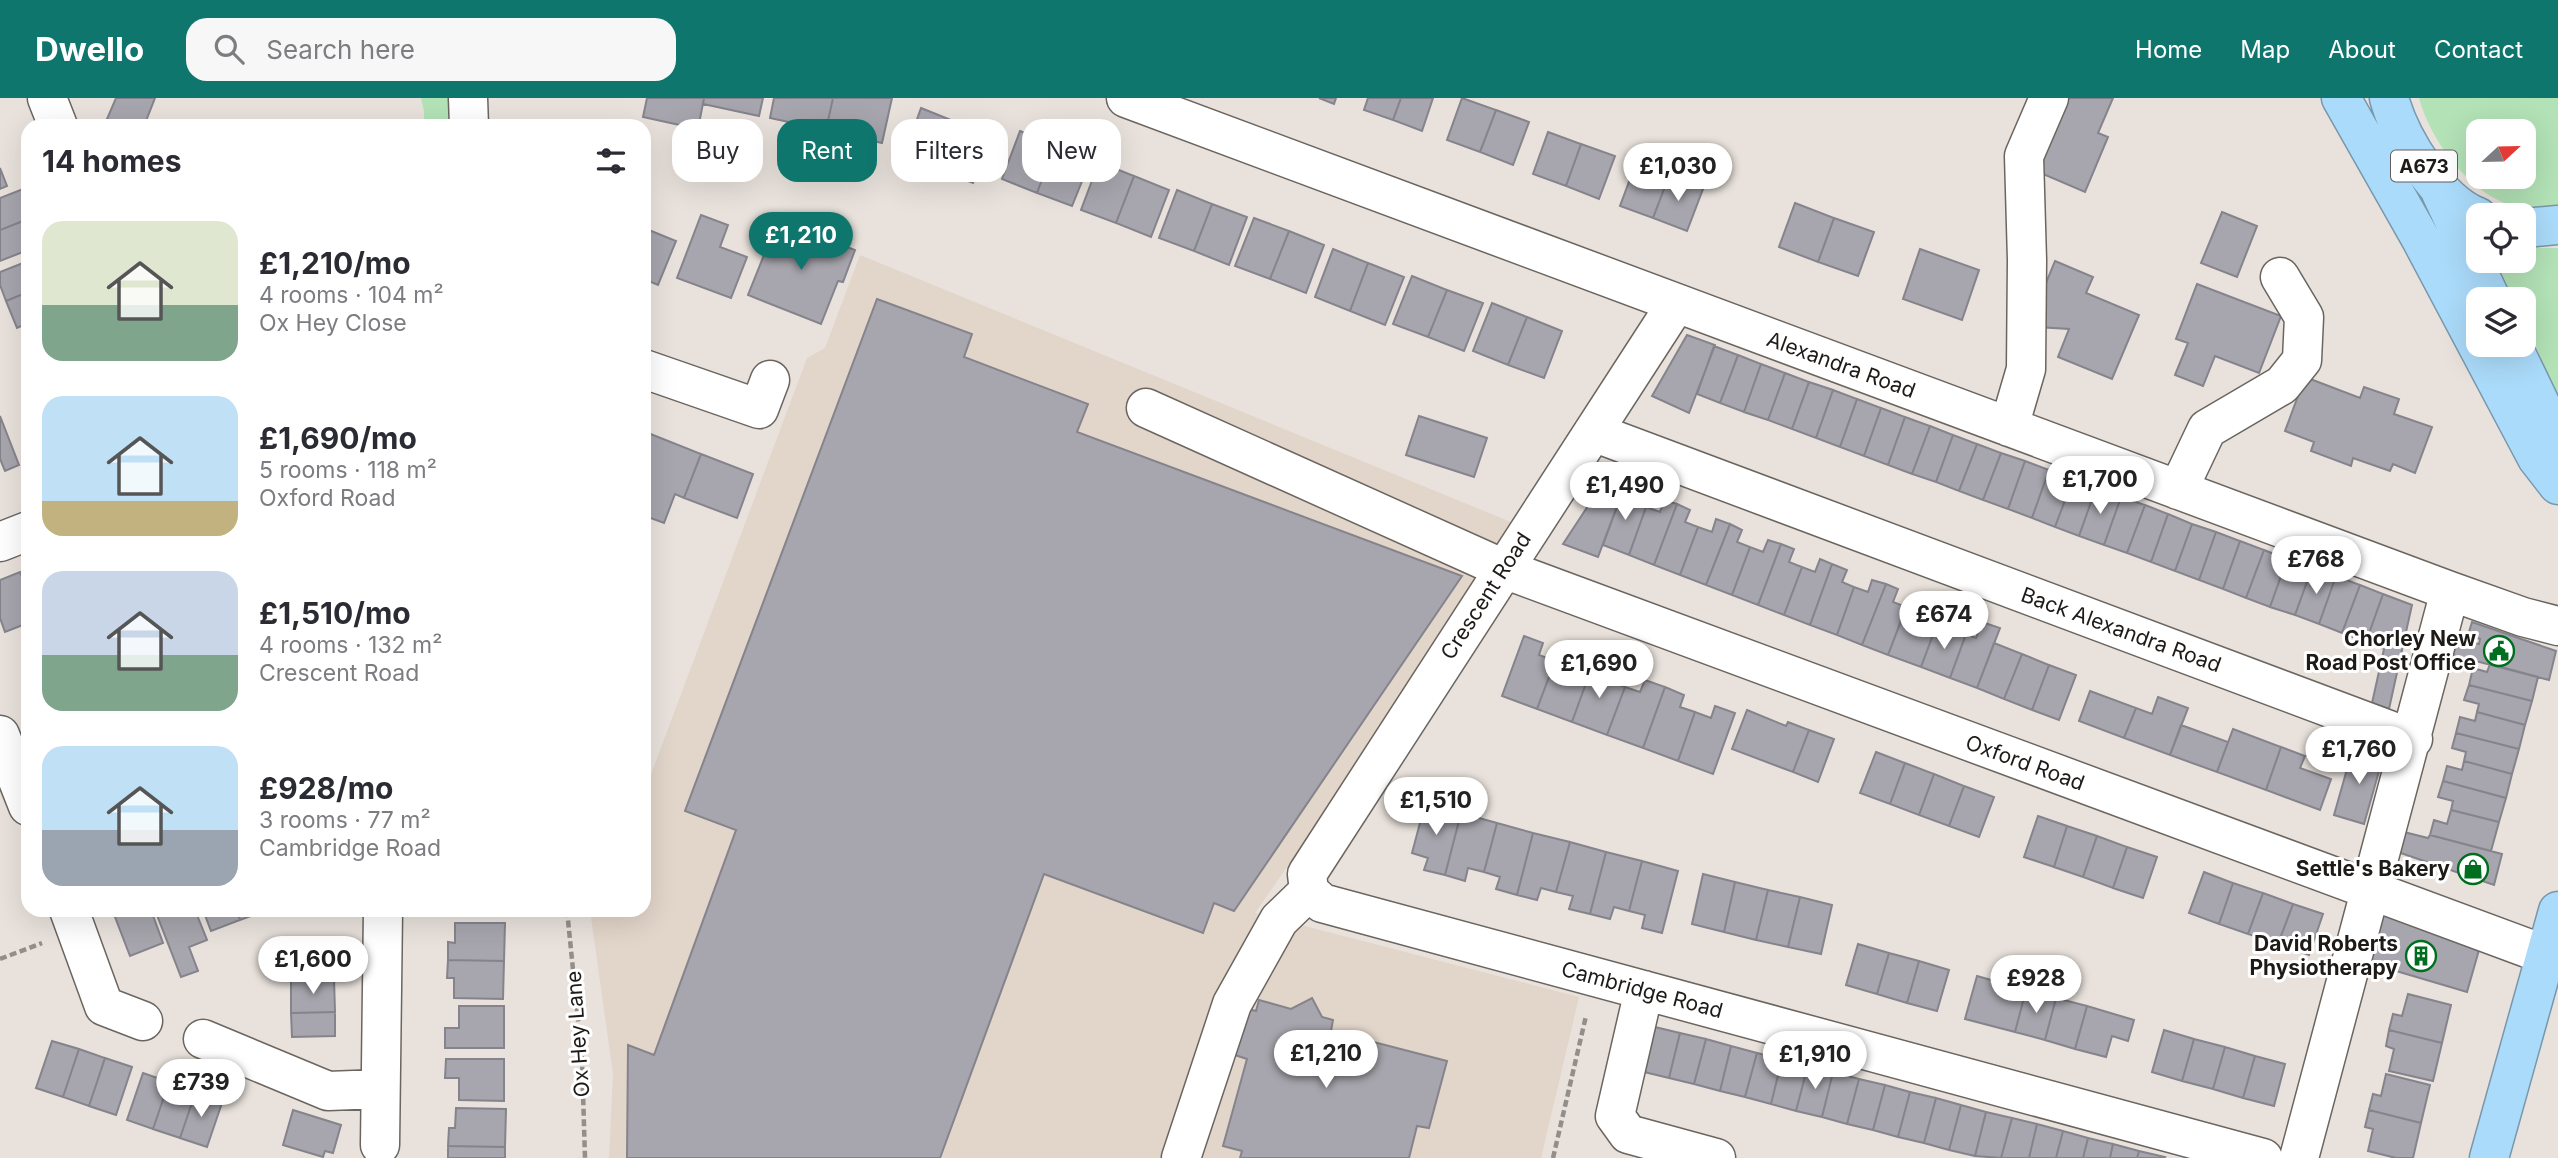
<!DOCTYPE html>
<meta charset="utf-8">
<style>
:root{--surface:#fff;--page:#f7f7f7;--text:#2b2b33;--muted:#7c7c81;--accent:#0f766e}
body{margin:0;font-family:Inter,sans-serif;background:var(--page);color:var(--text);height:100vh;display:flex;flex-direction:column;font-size:26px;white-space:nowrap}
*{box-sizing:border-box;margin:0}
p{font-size:23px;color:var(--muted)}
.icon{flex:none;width:38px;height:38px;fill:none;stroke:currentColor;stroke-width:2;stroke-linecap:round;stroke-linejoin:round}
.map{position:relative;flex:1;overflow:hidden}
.panel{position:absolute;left:21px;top:21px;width:630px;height:798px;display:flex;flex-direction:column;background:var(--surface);border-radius:21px;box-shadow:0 7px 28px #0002}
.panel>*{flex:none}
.hud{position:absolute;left:672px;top:21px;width:665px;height:63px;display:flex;gap:14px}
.needle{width:46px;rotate:68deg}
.tools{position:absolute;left:2466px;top:21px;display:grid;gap:14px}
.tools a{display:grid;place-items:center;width:70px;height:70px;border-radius:14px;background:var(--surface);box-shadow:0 7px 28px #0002;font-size:35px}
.price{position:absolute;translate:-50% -60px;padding:0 16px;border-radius:24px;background:#fff;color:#222;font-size:23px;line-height:46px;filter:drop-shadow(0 2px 4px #0008)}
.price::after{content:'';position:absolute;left:50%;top:42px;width:21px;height:16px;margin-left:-10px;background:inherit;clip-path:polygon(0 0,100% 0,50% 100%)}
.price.current{background:var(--accent);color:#fff}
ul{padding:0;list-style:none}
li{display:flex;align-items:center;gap:21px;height:175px;padding:0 21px}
li span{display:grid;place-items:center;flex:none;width:196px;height:140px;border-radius:21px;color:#555}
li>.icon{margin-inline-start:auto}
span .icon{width:84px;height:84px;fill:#fffc;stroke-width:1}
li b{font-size:30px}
h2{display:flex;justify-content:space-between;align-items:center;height:84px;padding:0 21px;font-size:30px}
.tag{padding:0 24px;border-radius:21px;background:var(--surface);box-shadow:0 7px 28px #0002;font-size:24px;line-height:63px}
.tag.current{background:var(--accent);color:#fff}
header{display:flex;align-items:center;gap:42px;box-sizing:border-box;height:98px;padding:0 35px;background:var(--accent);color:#fff}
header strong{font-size:33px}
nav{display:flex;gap:38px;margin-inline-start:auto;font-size:24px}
.search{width:490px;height:63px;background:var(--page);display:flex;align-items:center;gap:18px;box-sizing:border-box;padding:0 24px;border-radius:21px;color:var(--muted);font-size:26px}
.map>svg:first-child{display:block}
</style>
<header>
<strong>Dwello</strong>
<div class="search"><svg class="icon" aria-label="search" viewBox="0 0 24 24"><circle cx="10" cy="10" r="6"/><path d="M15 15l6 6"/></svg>Search here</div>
<nav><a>Home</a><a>Map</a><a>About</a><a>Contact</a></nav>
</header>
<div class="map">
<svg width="2558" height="1060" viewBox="0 0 2558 1060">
<rect width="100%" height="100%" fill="#e9e2dc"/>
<!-- built -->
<path fill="#e2d5c9" d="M860,157L1523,429L1255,815L1579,899L1541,1060H609L613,976L590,812H644V695L807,260L825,250Z"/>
<!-- green -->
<path fill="#b3e2b6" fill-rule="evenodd" d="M421,0H455L456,28H424V13Z
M2419,0H2558V109C2548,110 2535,112 2525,111C2475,103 2432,47 2419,0ZM2478,33H2524V79H2478Z
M2524,146L2540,150H2558V298L2524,222V201H2514L2496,163H2524Z"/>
<!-- building -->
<path fill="#a7a5ad" stroke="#85838b" stroke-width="2" d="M116,0H155L144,28H104Z
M647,0H704L698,31L643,19Z
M704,0H763L759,18L703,6Z
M774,0H833L826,32L770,20Z
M833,0H892L882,45L826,32Z
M1319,0H1336L1334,6Z
M1368,0H1401L1393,22L1364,12Z
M1401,0H1433L1422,33L1393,22Z
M1462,0L1496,12L1480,54L1447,42Z
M2067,0H2113L2098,35L2108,39L2085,94L2036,73Z
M921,10L956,24L938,71L904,58Z
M1496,12L1529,24L1513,67L1480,54Z
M956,24L992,38L973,85L938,71Z
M1020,33L1055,47L1037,95L1002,81Z
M1548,34L1581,46L1566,88L1533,76Z
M1581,46L1615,58L1599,101L1566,88Z
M1055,47L1091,61L1072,108L1037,95Z
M1099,64L1134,78L1116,125L1081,112Z
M1636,65L1669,78L1653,120L1620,108Z
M0,70L7,88L0,91Z
M1134,78L1169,92L1151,139L1116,125Z
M1669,78L1703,91L1687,133L1653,120Z
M23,91L28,105V121L0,132V100Z
M1177,92L1212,106L1194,153L1159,140Z
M1795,105L1834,120L1818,164L1779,149Z
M1212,106L1247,119L1229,167L1194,153Z
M2222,114L2257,128L2237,179L2201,165Z
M701,117L728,127L720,149L747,159L731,200L677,180Z
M1254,120L1289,133L1270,181L1235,168Z
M1834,120L1874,134L1858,178L1818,164Z
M28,121V152L0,163V132Z
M778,122L855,152L843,184L838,183L821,226L748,197Z
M644,130L676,143L658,187L644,181Z
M1289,133L1324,147L1306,195L1270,181Z
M1333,151L1368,165L1350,213L1315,199Z
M1920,151L1979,172L1962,222L1903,201Z
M28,163V194L6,203L0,187V174Z
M2055,163L2093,179L2086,195L2139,217L2112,281L2058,259L2069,231L2037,229L2039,202Z
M1368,165L1404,179L1385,227L1350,213Z
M1412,178L1447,192L1428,239L1393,226Z
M2197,186L2281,218L2259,275L2215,258L2203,288L2175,277L2188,245L2176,241Z
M1447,192L1483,205L1464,253L1428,239Z
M28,194V225L17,230L6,203Z
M877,201L972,236L964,259L1088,306L1077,334L1462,478L1234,813L1214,805L1203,835L1044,776L940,1060H627L628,947L654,957L736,732L685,713Z
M1492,205L1527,219L1508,267L1473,253Z
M1527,219L1562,233L1544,280L1508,267Z
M1687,237L1715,247L1689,315L1652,298Z
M1714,248L1738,257L1720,305L1697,296Z
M1738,257L1761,266L1744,314L1720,305Z
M1761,266L1785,275L1768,322L1744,314Z
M1785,275L1809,284L1792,331L1768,322Z
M2305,279L2360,300L2364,289L2399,301L2394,316L2432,329L2415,375L2393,366L2390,373L2353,360L2351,368L2311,353L2314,344L2285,333Z
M1809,284L1833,292L1816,340L1792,331Z
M1833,292L1857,301L1840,349L1816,340Z
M1857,301L1881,310L1864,358L1840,349Z
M1881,310L1905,319L1888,367L1864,358Z
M0,318L19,367L5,373L0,361Z
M1419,318L1487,340L1474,379L1406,357Z
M1905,319L1930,328L1912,376L1888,367Z
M1930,328L1953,337L1936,384L1912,376Z
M648,335L701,356L684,400L675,396L664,425L645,418L649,409L644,406V346Z
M1953,337L1977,346L1959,393L1936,384Z
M1977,346L2001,355L1983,402L1959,393Z
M2001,355L2025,363L2008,411L1983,402Z
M701,356L753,376L737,420L684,400Z
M2025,363L2049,372L2032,420L2008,411Z
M2049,372L2073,381L2055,429L2032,420Z
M1607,379L1625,387L1598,459L1563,446Z
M2073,381L2096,390L2079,438L2055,429Z
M1625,387L1638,392L1634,404L1646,409L1629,457L1603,447Z
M2096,390L2121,399L2104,447L2079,438Z
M2121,399L2145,407L2127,455L2104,447Z
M1664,402L1677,406L1654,467L1629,457L1646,409L1660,414Z
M1677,406L1690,412L1685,424L1698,429L1680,477L1654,467Z
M2145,407L2168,416L2151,464L2127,455Z
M2168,416L2192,426L2175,473L2151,464Z
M1716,421L1730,426L1706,487L1680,477L1698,429L1712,434Z
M1730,426L1742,432L1737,444L1750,449L1732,497L1706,487Z
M2192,426L2216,434L2199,482L2175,473Z
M2216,434L2240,443L2223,491L2199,482Z
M1768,442L1781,446L1758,507L1732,497L1750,449L1763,454Z
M2240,443L2264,452L2246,500L2223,491Z
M1781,446L1794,451L1789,464L1802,469L1784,517L1758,507Z
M2264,452L2287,461L2270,509L2246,500Z
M1820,461L1832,466L1810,527L1784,517L1802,469L1815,474Z
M2287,461L2312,470L2295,517L2270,509Z
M1832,466L1847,472L1842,484L1854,489L1837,537L1810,527Z
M2312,470L2336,478L2319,526L2295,517Z
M20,474L28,494V525L5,534L0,520V482Z
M2336,478L2360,487L2342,535L2319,526Z
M1872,482L1886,486L1862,547L1837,537L1854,489L1868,494Z
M1886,486L1898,491L1893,504L1906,509L1888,557L1862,547Z
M2360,487L2383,496L2366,544L2342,535Z
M2383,496L2412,507L2389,611L2372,605L2384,551L2366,544Z
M1927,498L1945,505L1921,569L1888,557L1905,513L1919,519Z
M644,506H647L644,534Z
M1982,524L2000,530L1977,590L1950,580L1966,536L1976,540Z
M2472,524L2556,553L2549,582L2441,554L2446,537L2479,546L2480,541L2468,537Z
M1937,526L1966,536L1950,580L1921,569Z
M1524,538L1543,545L1539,557L1555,563L1537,611L1502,598Z
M1994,545L2022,556L2004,601L1977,590Z
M1574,556L1594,563L1572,624L1537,611L1555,563L1570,568Z
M2022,556L2049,567L2032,612L2004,601Z
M1594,563L1614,571L1609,583L1625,589L1607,637L1572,624Z
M2490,566L2538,579L2532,603L2469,587L2473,570L2487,574Z
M2049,567L2076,577L2059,622L2032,612Z
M1645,582L1665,589L1643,650L1607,637L1625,589L1640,594Z
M2469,587L2532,603L2525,627L2477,614L2479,606L2464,602Z
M1665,589L1684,597L1680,609L1695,614L1678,663L1643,650Z
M2090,593L2136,610L2124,640L2079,623Z
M2158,599L2188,610L2170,657L2124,640L2136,610L2152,616Z
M1715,608L1735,615L1713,676L1678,663L1695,614L1711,620Z
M1747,612L1786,628L1788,624L1809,632L1793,674L1732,651Z
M2477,614L2525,627L2519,651L2456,635L2460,619L2475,623Z
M2181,627L2228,644L2217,674L2170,657Z
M2233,631L2281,649L2266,692L2217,674Z
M1809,632L1834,641L1818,684L1793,674Z
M2456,635L2519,651L2512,676L2464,663L2466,654L2452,650Z
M2281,649L2305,658L2300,670L2331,681L2320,712L2266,692Z
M2353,650L2383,659L2364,726L2334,717Z
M1876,654L1905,665L1890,706L1860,695Z
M2464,663L2512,676L2506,700L2443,683L2447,668L2462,672Z
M1905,665L1934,676L1919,717L1890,706Z
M1934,676L1964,688L1949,728L1919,717Z
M2443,683L2506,700L2499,724L2451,712L2453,703L2438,699Z
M1964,688L1994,699L1979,739L1949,728Z
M1425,706L1461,715L1445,777L1424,772L1428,760L1412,755Z
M2451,712L2499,724L2491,753L2430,737L2434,722L2447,726Z
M1461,715L1497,725L1484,774L1468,770L1465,783L1445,777Z
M2038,718L2067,728L2054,769L2024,759Z
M1497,725L1533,735L1517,797L1496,791L1500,779L1484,774Z
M2067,728L2097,738L2083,779L2054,769Z
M2396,732L2428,740L2430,737L2502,756L2494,787L2392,752Z
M1533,735L1570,744L1556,794L1541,790L1537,802L1517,797Z
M2097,738L2127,749L2113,790L2083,779Z
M1570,744L1606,754L1590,816L1569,811L1573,798L1556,794Z
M2127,749L2157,759L2143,800L2113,790Z
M1606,754L1642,763L1629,813L1614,809L1610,821L1590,816Z
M1642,763L1678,773L1662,835L1642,830L1645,817L1629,813Z
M2204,774L2233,785L2219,826L2189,815Z
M1703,776L1735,784L1724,834L1692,826Z
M1735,784L1768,792L1756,842L1724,834Z
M2233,785L2263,795L2248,836L2219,826Z
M1768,792L1800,799L1788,849L1756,842Z
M2263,795L2293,806L2278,846L2248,836Z
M1800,799L1832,807L1821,856L1788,849Z
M2293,806L2323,816L2309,857L2278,846Z
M120,812H151L163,845L130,858L115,819L121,816Z
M155,812H195L207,842L189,849L198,873L181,879Z
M203,812H236L240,822L211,833Z
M236,812H267L240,822Z
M457,812H508V818L457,816Z
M2378,814L2481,845L2467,894L2386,870L2383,878L2361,872Z
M455,825H505L504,863L448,862V844L455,845Z
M1858,846L1889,855L1877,896L1846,887Z
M1889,855L1919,863L1907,905L1877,896Z
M448,862L504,863L503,901L454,900V880H447Z
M1919,863L1949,872L1937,913L1907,905Z
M1977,878L2026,892L2015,934L1965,921Z
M334,880L335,914L291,915V881Z
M2026,892L2056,900L2045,942L2015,934Z
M2408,896L2451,907L2442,945L2389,932L2393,916L2402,918Z
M1312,900L1322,919L1333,922L1331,933L1447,963L1429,1030L1417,1028L1409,1060H1240L1242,1053L1223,1048L1247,961L1235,957L1248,911L1256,913L1259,902L1291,911Z
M2056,900L2087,908L2075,951L2045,942Z
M459,908H504V950H445V930H459Z
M2087,908L2134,922L2128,943L2112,938L2106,959L2075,951Z
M335,914V938L292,939L291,915Z
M1655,929L1680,935L1669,980L1644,974Z
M2164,932L2194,941L2182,983L2152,974Z
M2389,932L2442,945L2433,983L2389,973L2394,951L2386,948Z
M1680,935L1706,941L1694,986L1669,980Z
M1706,941L1731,948L1720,993L1694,986Z
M2194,941L2225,949L2213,991L2182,983Z
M52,943L79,951L63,999L36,990Z
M1731,948L1757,955L1745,999L1720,993Z
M2225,949L2255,958L2243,1000L2213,991Z
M79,951L105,960L89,1008L63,999Z
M1757,955L1782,961L1771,1006L1745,999Z
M2255,958L2285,966L2274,1008L2243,1000Z
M105,960L132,969L116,1017L89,1008Z
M446,961H504V1003L459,1002V980H445Z
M1782,961L1808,967L1796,1013L1771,1006Z
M1808,967L1833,974L1822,1019L1796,1013Z
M1833,974L1859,981L1847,1026L1822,1019Z
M143,975L169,984L153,1031L127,1022Z
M2386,976L2430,987L2421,1025L2369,1012L2373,996L2381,998Z
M1859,981L1885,987L1873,1032L1847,1026Z
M169,984L196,993L180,1040L153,1031Z
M1885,987L1910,994L1898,1039L1873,1032Z
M196,993L223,1002L207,1049L180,1040Z
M1910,994L1936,1000L1924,1045L1898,1039Z
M1936,1000L1961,1007L1949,1052L1924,1045Z
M1961,1007L1986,1014L1975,1058L1949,1052Z
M456,1010L506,1011L505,1049L448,1048L449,1030H455Z
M293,1012L341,1027L333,1055L325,1053L323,1059L283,1047Z
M2369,1012L2421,1025L2413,1060H2396L2368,1053L2373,1031L2365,1029Z
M1986,1014L2012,1020L2001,1060L1975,1058Z
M2012,1020L2037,1026L2029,1060H2001Z
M2037,1026L2063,1033L2056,1060H2029Z
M2063,1033L2088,1040L2083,1060H2056Z
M2088,1040L2113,1046L2110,1060H2083Z
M2113,1046L2139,1053L2137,1060H2110Z
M448,1048L505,1049V1060H448Z
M2139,1053L2165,1059L2164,1060H2137Z"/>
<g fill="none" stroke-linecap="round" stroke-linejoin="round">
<!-- minor casing -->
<g stroke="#6b6560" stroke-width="41">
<path id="minor" d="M47,0L58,28
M468,0L469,28
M1126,0L2450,493L2523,519L2558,528
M644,271L759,311L770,282
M1146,310L1504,471L2546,857
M2009,329L2026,271L2027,162L2024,58L2049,0
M1593,334L2413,641
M2178,392L2207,331L2282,287L2302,262L2304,219L2280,179
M0,444L28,433
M0,637L28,708
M1309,793L1322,805L2263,1060
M1309,793L1307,776L1676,206
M69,812L104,908L143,923
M1644,892L1615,1018L1628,1036L1716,1060
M203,941L328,993L380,991
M380,1047L383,812
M1181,1060L1232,906L1279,822L1309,793
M2299,1060L2450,493"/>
</g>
<!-- highway casing -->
<g stroke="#7997ab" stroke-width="41">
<path id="highway" d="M2341,0L2422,143L2537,360L2558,387
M2389,0C2400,40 2438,104 2478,119
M2441,95L2491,201
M2524,130L2558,127
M2512,247L2558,343
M2489,1060L2558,813"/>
</g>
<!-- path -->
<path stroke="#938e8a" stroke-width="4.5" stroke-dasharray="7 3.5" stroke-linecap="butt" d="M567,812L582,961L585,1060
M0,861L42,845
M1553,1060L1586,918"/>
<!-- minor -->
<use href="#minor" stroke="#fff" stroke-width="38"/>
<!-- highway -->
<use href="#highway" stroke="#abdbfa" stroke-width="38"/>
</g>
<!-- icons -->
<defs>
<g id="civic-ring" transform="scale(1.575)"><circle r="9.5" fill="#fff" stroke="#006e1f" stroke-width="1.5"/><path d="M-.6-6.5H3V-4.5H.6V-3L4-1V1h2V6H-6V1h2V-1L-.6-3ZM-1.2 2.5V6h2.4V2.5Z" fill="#006e1f"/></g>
<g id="shop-ring" transform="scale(1.575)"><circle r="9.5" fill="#fff" stroke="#006e1f" stroke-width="1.5"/><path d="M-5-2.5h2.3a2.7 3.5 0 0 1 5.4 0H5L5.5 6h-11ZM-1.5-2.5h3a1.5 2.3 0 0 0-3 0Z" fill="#006e1f"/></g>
<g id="building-ring" transform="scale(1.575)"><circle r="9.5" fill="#fff" stroke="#006e1f" stroke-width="1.5"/><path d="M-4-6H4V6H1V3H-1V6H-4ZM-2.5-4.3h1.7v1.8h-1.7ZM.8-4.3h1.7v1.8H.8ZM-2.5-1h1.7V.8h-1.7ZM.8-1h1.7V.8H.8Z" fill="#006e1f"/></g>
</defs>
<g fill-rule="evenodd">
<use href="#civic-ring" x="2499" y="553"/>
<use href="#shop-ring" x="2473" y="771"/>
<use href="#building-ring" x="2421" y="858"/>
</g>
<g text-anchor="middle" stroke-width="6" stroke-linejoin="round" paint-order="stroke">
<!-- shield labels -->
<rect fill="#fff" stroke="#615f5d" stroke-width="2" x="2391" y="52.5" width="66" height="31" rx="5"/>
<g font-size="19" font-weight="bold" fill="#1d1a18">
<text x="2424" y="75">A673</text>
</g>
<!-- street labels -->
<g font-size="21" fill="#1d1a18" stroke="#fff">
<text transform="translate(1841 267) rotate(20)" y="7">Alexandra Road</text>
<text transform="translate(1486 498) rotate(-57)" y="7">Crescent Road</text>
<text transform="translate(2121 532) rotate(20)" y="7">Back Alexandra Road</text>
<text transform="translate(2025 665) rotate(20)" y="7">Oxford Road</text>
<text transform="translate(1642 892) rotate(15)" y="7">Cambridge Road</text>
<text transform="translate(578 936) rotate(-94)" y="7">Ox Hey Lane</text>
</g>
<!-- poi labels -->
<g font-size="21" font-weight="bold" fill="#1d1a18" stroke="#fff" text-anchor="end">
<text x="2476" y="548">Chorley New<tspan x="2476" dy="24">Road Post Office</tspan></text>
<text x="2450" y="778">Settle's Bakery</text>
<text x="2398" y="853">David Roberts<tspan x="2398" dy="24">Physiotherapy</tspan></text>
</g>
</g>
</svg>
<div class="tools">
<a><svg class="needle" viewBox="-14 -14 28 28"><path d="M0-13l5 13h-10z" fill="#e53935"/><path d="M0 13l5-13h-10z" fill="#7c7c81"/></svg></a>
<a><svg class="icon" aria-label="locate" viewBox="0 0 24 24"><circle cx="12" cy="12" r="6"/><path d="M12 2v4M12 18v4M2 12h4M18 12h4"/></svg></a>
<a><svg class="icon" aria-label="layers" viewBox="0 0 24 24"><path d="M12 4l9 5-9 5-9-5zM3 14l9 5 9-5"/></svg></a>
</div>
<b class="price" style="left:1678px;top:105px">£1,030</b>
<b class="price current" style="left:801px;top:174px">£1,210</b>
<b class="price" style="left:2100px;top:418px">£1,700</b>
<b class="price" style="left:1625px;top:424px">£1,490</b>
<b class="price" style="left:2316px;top:498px">£768</b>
<b class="price" style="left:1944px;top:553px">£674</b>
<b class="price" style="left:1599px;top:602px">£1,690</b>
<b class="price" style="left:2359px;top:688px">£1,760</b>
<b class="price" style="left:1436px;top:739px">£1,510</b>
<b class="price" style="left:313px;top:898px">£1,600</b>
<b class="price" style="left:2036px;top:917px">£928</b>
<b class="price" style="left:1326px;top:992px">£1,210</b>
<b class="price" style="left:1815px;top:993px">£1,910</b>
<b class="price" style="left:201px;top:1021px">£739</b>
<div class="hud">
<a class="tag">Buy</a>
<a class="tag current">Rent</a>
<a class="tag">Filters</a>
<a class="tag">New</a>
</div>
<section class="panel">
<h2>14 homes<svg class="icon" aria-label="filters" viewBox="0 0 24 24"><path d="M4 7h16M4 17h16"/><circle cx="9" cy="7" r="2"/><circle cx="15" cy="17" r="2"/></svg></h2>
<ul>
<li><span style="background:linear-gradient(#dfe7d0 60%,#7fa58c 0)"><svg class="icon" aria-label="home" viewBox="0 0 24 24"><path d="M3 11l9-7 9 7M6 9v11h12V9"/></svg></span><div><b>£1,210/mo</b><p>4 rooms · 104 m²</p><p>Ox Hey Close</p></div></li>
<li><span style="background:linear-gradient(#bfe0f5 75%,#c2b280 0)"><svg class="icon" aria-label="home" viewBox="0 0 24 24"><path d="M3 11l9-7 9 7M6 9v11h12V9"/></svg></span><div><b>£1,690/mo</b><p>5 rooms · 118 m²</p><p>Oxford Road</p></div></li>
<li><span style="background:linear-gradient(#c9d6e8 60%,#7fa58c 0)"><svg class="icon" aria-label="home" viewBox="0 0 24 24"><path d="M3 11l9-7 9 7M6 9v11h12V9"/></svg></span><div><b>£1,510/mo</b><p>4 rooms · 132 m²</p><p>Crescent Road</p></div></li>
<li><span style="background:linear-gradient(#bfe0f5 60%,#9aa5b1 0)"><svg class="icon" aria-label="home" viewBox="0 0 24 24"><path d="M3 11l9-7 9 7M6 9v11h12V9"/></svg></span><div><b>£928/mo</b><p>3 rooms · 77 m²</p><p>Cambridge Road</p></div></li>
</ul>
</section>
</div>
